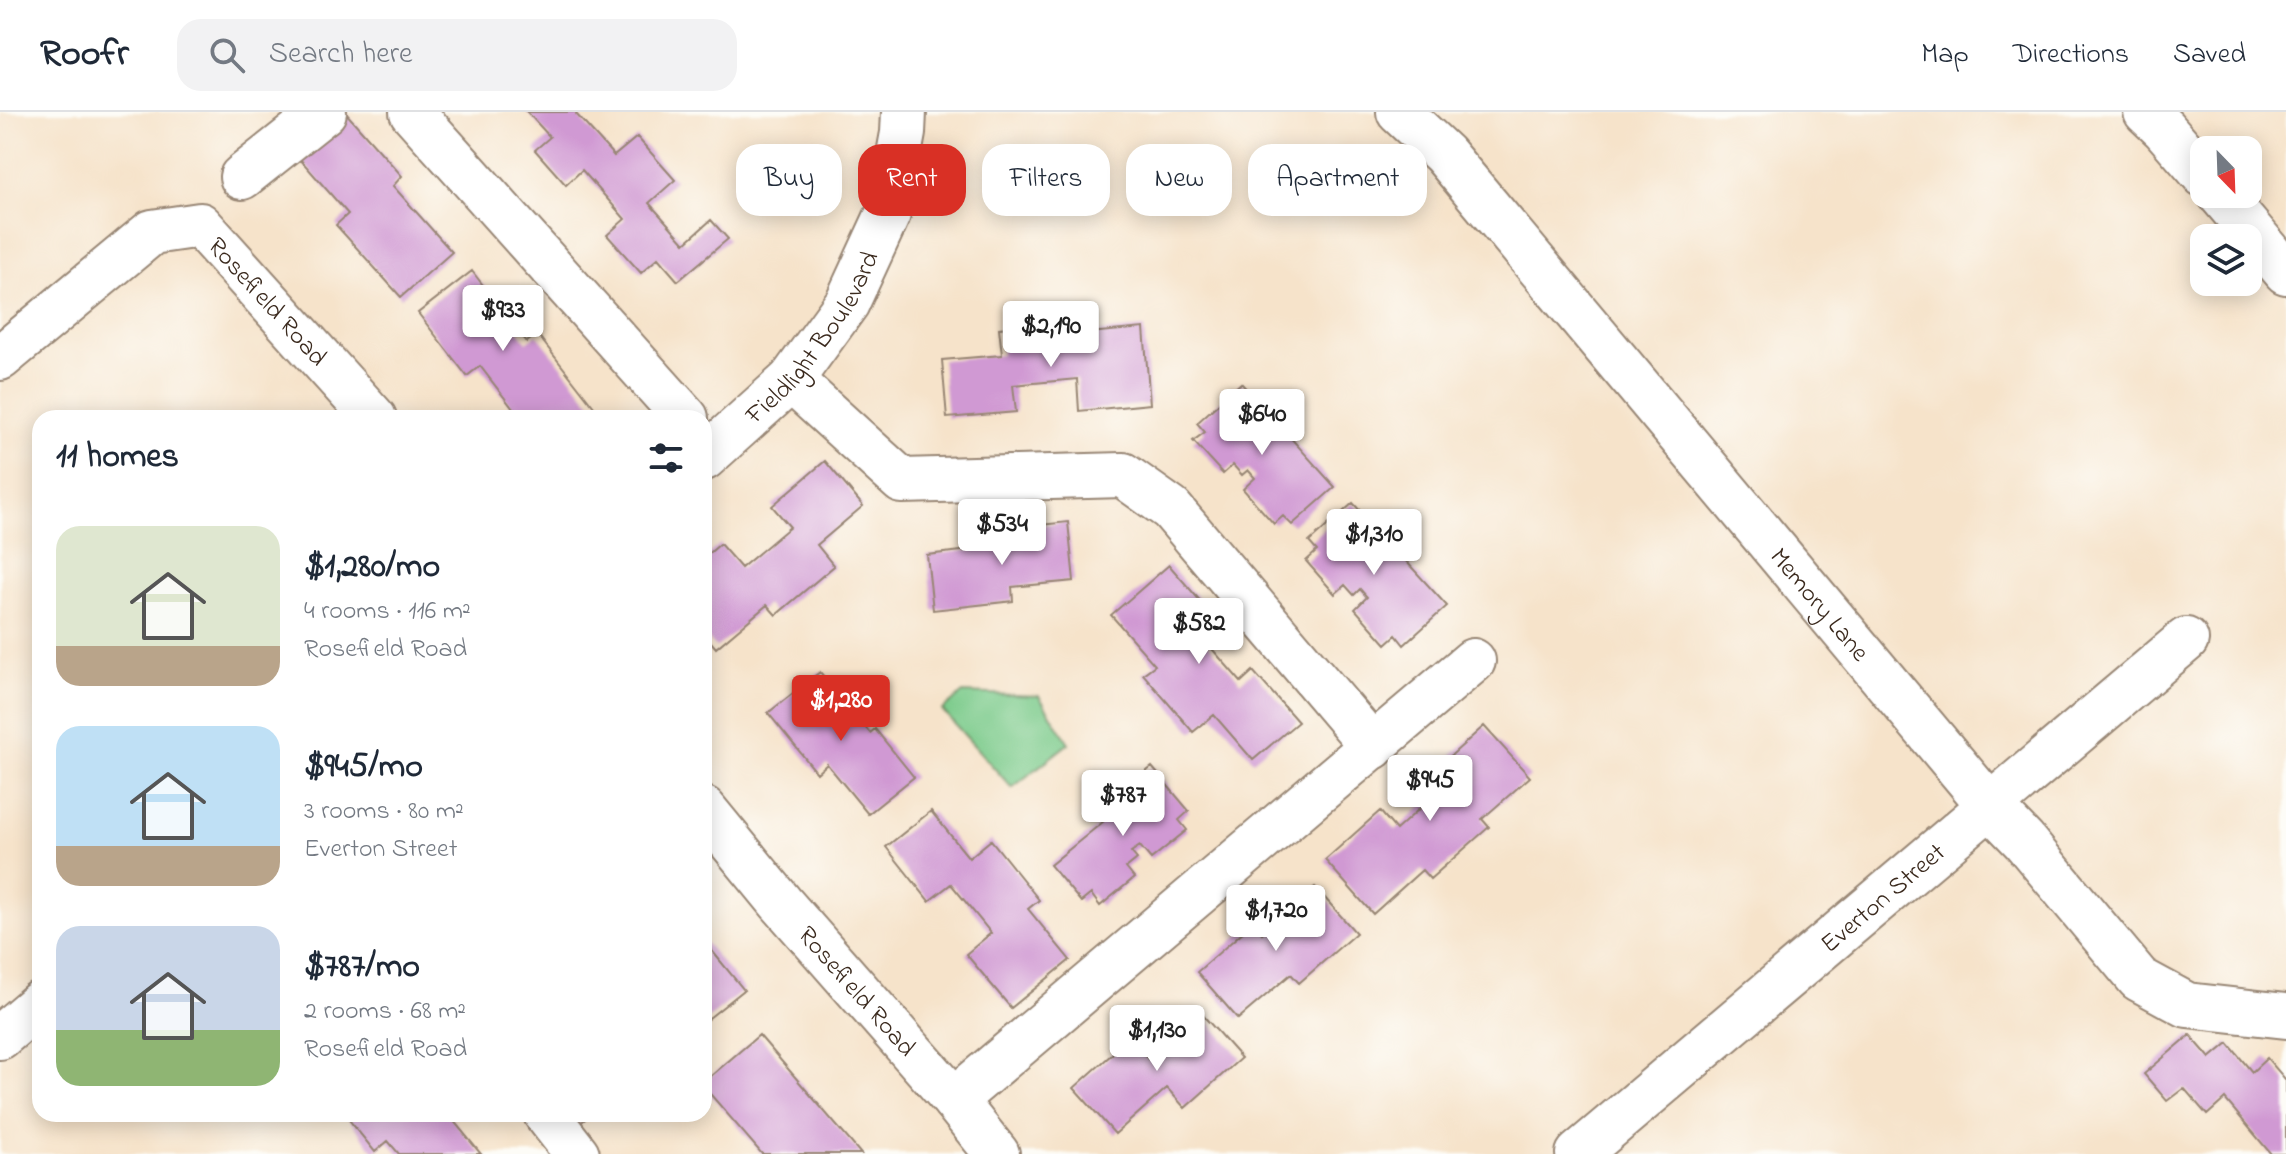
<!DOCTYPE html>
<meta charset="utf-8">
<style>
:root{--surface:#fff;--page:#f2f2f3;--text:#1f2937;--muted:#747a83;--line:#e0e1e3;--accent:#d93025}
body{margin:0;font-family:"Indie Flower",sans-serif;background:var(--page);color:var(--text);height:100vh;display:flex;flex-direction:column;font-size:30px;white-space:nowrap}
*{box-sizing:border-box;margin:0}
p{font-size:26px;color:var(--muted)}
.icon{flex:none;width:44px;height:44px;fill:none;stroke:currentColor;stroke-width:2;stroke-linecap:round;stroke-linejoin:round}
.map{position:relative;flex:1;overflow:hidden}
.details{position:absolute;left:32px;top:298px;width:680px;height:712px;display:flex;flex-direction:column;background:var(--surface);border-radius:24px;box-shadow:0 4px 20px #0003}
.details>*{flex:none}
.guide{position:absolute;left:736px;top:32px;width:760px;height:72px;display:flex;gap:16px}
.needle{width:52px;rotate:157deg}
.buttons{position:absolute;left:2190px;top:24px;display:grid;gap:16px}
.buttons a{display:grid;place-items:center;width:72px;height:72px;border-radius:16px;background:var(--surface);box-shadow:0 4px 20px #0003;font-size:40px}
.price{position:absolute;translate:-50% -68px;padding:0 18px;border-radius:8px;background:#fff;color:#222;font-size:26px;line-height:52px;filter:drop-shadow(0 2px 4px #0008)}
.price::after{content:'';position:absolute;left:50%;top:48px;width:24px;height:18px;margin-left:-12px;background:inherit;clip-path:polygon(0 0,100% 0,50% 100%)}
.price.selected{background:var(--accent);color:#fff}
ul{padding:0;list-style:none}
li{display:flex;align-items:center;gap:24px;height:200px;padding:0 24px}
li span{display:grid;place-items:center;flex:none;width:224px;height:160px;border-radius:24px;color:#555}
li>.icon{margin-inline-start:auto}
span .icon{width:96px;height:96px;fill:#fffc;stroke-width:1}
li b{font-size:34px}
h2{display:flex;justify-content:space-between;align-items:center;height:96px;padding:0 24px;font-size:34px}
.chip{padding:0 28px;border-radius:24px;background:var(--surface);box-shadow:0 4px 20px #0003;font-size:28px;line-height:72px}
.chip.selected{background:var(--accent);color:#fff}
header{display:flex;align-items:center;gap:48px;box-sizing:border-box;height:112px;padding:0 40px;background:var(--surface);border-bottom:2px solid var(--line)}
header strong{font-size:38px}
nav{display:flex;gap:44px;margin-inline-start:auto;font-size:28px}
.search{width:560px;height:72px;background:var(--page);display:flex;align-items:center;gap:20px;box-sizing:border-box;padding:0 28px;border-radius:24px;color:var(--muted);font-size:30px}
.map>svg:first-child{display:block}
</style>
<header>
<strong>Roofr</strong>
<div class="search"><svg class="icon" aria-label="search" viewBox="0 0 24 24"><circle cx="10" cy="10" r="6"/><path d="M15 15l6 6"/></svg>Search here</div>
<nav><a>Map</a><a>Directions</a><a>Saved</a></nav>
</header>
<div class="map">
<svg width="2286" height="1042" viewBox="0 0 2286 1042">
<rect width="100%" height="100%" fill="#fdfcf7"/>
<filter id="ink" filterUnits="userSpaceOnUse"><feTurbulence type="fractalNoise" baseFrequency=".0125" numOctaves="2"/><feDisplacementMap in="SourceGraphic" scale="16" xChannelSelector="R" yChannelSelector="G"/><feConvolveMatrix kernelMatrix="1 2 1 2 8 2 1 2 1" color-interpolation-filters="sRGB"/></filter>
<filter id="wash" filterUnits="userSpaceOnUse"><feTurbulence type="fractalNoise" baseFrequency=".006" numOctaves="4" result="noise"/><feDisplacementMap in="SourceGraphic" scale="32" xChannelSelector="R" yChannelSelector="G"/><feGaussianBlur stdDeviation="1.8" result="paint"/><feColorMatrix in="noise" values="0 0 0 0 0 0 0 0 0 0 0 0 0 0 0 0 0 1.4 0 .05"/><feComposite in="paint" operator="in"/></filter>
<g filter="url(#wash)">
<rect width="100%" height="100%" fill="#f6e3ca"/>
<!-- green -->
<path fill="#7ccb8b" stroke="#5c7a54" stroke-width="2" d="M963,581L1039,584L1069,631L1012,676L942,598Z"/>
<g id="blocks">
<!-- building -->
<path fill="#d099d3" d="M345,0L402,64L393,74L452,140L401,185L336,113L348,102L292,38Z
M527,0H577L576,2L614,44L637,25L675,68L649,91L685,131L711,108L728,127L678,169L658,146L641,161L607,123L625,107L582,58L566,73L535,38L550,25Z
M472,159L527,230L537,222L594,295L580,306H520L480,254L467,264L418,201Z
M1075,209L1077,222L1144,216L1150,292L1079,299L1077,267L1013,273L1016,300L947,306L942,248L1002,243L999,216Z
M1241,271L1335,375L1292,413L1283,404L1274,412L1243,377L1255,366L1248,358L1242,363L1233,353L1223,362L1193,329L1205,320L1197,311Z
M825,349L863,394L817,433L834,454L776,503L767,493L716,536L704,522V446L720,432L741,456L790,415L772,394Z
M1353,391L1447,494L1404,533L1396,523L1386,532L1355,497L1367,485L1360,477L1354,483L1345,473L1335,482L1306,449L1317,439L1309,430Z
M1068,410L1074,469L1012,475L1013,489L933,498L927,443L996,435L994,418Z
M1169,453L1216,507L1199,522L1241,570L1253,559L1298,610L1253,648L1214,603L1193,620L1143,562L1155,553L1111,503Z
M820,560L870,621L875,617L914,665L868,702L827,652L817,661L768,601Z
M1484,614L1530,665L1482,707L1489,715L1430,767L1422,758L1373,802L1325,748L1380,699L1396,718L1439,679L1426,666Z
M1152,655L1189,699L1179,708L1187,718L1151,747L1140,734L1131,740L1137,747L1126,756L1134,766L1100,794L1091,782L1081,790L1050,753L1103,710L1095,701Z
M931,699L969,746L991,728L1039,788L1028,797L1070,848L1011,896L966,842L991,821L951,772L929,789L886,735Z
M1315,775L1356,821L1299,871L1291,862L1238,907L1197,860L1253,811L1262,821Z
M704,829L744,878L704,910Z
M1200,900L1241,946L1185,996L1167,976L1115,1022L1074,976L1130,926L1148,947Z
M759,923L861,1042H762L704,975V970Z
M2190,923L2210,946L2228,931L2252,960L2267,946L2286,968V1042H2271L2225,987L2207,1003L2184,976L2167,989L2144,962Z
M356,1002H448L481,1042H399L388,1029L375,1040L349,1008Z
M568,1002H591L577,1014Z"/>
</g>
</g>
<g filter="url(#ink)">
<use href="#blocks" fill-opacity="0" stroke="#988674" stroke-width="2"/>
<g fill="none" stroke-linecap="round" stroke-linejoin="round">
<!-- minor casing -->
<g stroke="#988674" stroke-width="48">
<g id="minor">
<path d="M412,0L686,306"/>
<path id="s1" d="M1399,0L1444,42L1989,693L2024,729L2139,867L2187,893L2286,904"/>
<path d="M2146,0L2164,17L2204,63"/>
<path d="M242,65L324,0"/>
<path d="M2220,82L2286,160"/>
<path id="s2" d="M0,246L152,120L200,113L374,306"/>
<path d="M791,268L902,369L1123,363L1171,397L1373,635"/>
<path id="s3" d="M704,346L791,268L847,191L888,102L903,21L904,0"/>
<path id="s4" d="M704,697L781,791L954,988L997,1042"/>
<path d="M0,925L40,891"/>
<path d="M954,988L1473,549"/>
<path d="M546,1002L577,1042"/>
<path id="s5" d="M1578,1042L2186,528"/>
</g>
</g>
<!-- minor -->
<use href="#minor" stroke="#fff" stroke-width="44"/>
</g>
</g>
<g text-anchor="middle" stroke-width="7" stroke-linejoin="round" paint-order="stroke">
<!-- street labels -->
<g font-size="26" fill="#3b2a1e" stroke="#fdfcf7">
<text dy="9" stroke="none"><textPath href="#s2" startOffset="348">Rosefield Road</textPath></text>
<text dy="9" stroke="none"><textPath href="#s3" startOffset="164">Fieldlight Boulevard</textPath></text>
<text dy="9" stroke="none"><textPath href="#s1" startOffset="648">Memory Lane</textPath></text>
<text dy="9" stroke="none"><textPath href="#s5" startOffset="398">Everton Street</textPath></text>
<text dy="9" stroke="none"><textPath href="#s4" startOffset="238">Rosefield Road</textPath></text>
</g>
</g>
</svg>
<div class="buttons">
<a><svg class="needle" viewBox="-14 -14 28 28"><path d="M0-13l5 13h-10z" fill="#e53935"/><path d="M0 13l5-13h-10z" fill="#747a83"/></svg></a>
<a><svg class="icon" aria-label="layers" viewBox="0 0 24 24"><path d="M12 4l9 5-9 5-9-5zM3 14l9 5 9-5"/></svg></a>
</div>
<b class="price" style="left:503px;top:241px">$933</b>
<b class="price" style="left:1051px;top:257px">$2,190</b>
<b class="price" style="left:1262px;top:345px">$640</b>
<b class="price" style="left:1002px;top:455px">$534</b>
<b class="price" style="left:1374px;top:465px">$1,310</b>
<b class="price" style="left:1199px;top:554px">$582</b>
<b class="price selected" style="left:841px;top:631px">$1,280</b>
<b class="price" style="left:1430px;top:711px">$945</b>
<b class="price" style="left:1123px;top:726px">$787</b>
<b class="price" style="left:1276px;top:841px">$1,720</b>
<b class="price" style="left:1157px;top:961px">$1,130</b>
<div class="guide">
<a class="chip">Buy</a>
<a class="chip selected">Rent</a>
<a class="chip">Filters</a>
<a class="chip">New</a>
<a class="chip">Apartment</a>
</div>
<section class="details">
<h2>11 homes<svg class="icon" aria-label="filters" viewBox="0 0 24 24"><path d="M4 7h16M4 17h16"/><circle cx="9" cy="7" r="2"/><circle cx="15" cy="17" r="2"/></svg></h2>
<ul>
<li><span style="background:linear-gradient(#dfe7d0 75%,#b9a48a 0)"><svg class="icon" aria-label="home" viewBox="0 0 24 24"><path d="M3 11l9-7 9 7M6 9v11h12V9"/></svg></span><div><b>$1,280/mo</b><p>4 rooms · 116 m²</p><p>Rosefield Road</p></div></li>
<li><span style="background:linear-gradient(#bfe0f5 75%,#b9a48a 0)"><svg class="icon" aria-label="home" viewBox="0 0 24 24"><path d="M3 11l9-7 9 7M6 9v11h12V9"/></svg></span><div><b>$945/mo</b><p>3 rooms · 80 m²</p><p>Everton Street</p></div></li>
<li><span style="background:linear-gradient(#c9d6e8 65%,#8fb573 0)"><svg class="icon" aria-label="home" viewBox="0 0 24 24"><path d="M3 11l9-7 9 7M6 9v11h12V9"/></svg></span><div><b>$787/mo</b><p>2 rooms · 68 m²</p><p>Rosefield Road</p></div></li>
</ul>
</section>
</div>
